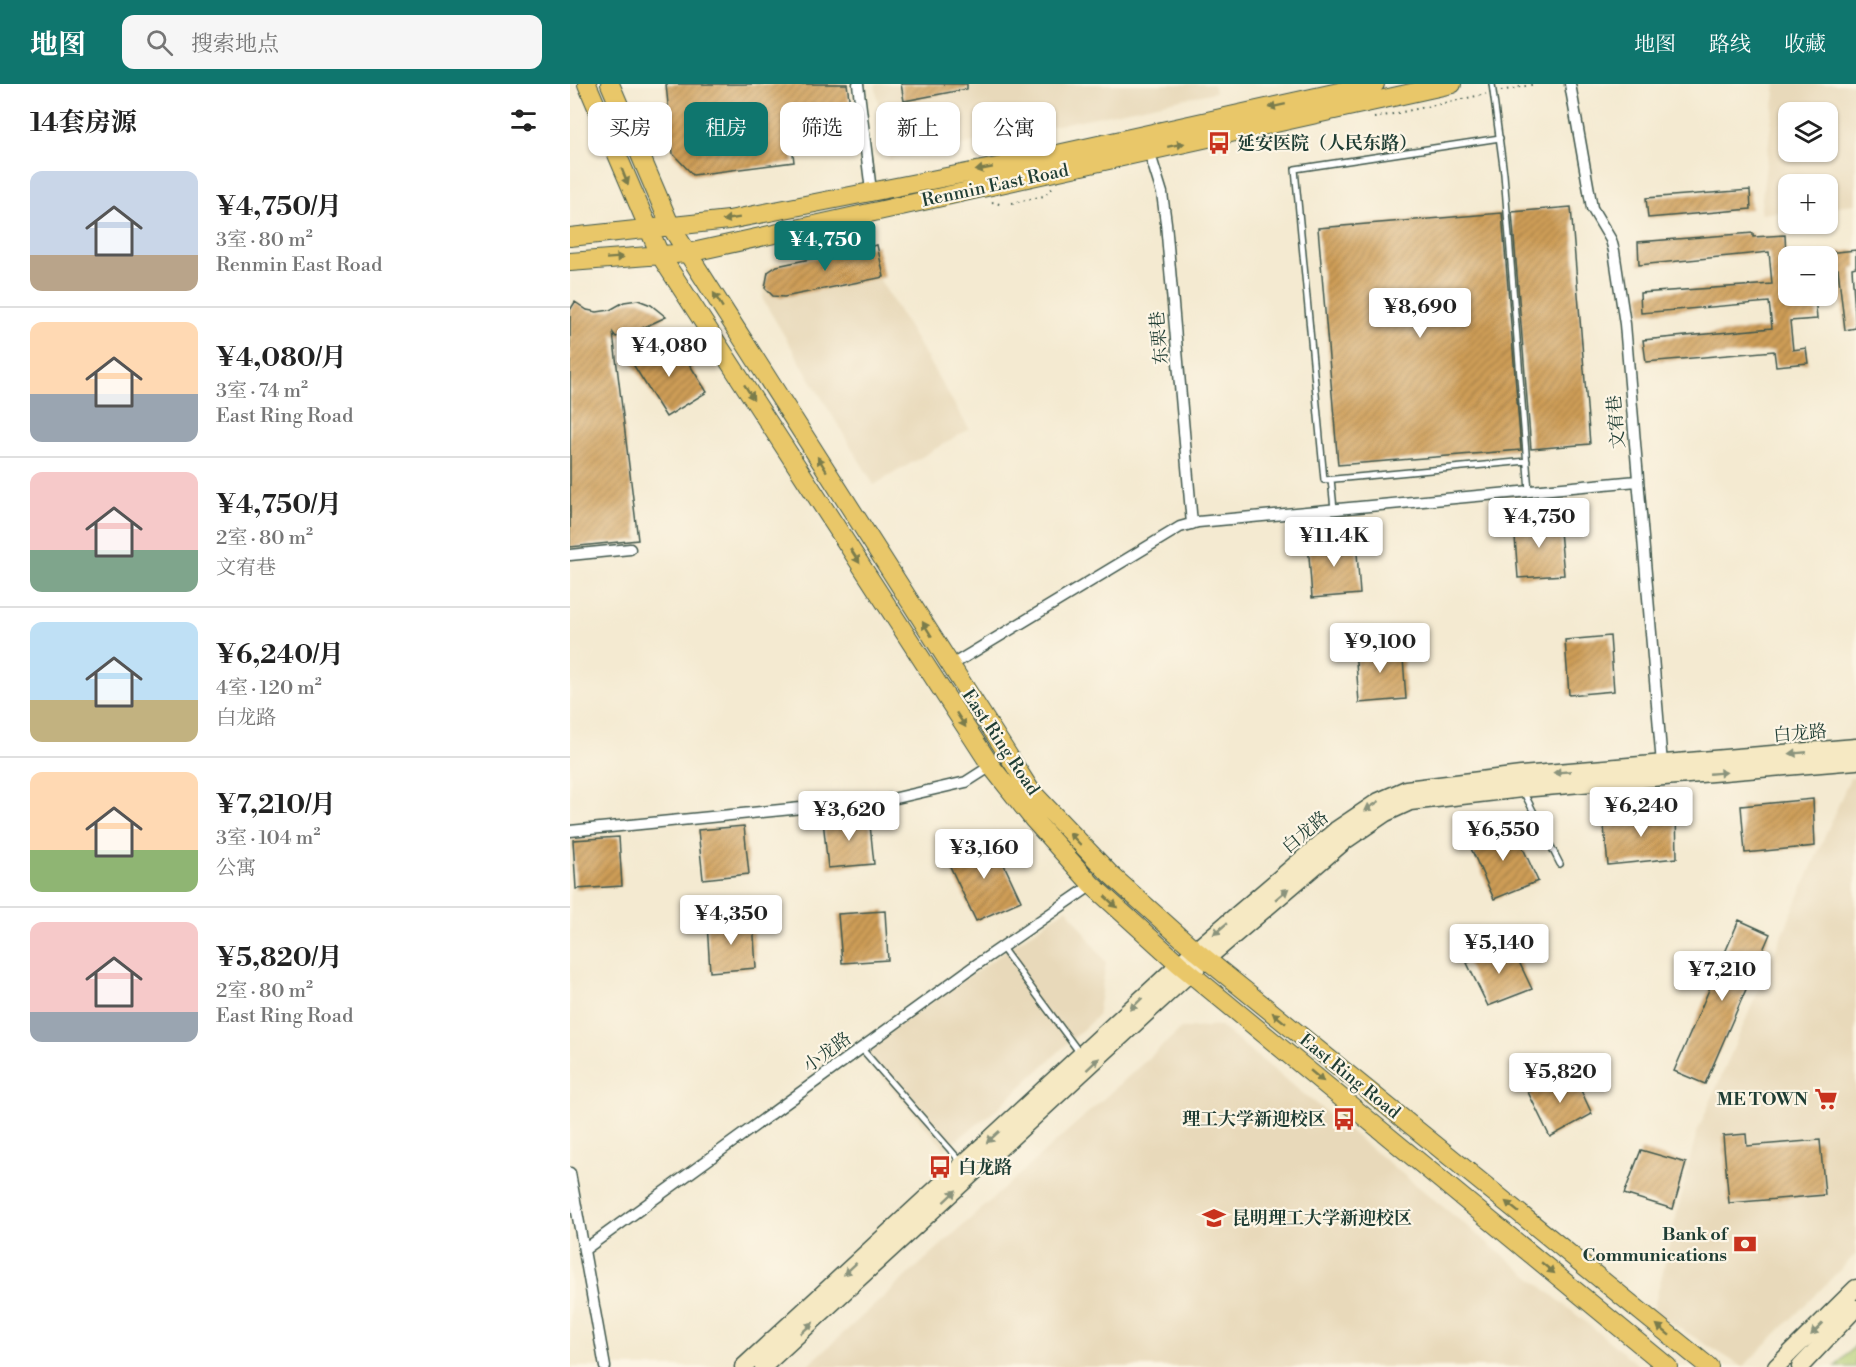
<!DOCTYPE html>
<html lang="zh">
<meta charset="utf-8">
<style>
:root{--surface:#fff;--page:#f6f6f6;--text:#222;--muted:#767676;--line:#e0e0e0;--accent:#0f766e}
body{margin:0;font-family:"Libre Bodoni","Noto Serif SC",serif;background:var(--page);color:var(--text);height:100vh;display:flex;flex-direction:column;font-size:22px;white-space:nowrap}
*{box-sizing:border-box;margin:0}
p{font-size:20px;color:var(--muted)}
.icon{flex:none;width:33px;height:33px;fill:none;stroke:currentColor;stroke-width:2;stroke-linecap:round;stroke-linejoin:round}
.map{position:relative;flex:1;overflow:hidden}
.sheet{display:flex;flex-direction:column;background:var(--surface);width:570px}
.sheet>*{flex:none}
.guide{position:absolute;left:18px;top:18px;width:570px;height:54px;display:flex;gap:12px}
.buttons{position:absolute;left:1208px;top:18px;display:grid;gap:12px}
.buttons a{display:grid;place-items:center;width:60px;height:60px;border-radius:12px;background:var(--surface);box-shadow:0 2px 4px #0004;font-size:30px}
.price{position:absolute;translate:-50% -51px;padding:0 14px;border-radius:6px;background:#fff;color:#222;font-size:20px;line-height:39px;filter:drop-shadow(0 2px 3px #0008)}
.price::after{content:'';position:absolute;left:50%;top:36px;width:18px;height:14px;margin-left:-9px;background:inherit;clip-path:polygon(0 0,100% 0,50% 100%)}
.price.on{background:var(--accent);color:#fff}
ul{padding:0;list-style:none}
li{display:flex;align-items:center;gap:18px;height:150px;padding:0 30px}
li+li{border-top:2px solid var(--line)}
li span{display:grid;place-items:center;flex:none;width:168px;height:120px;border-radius:12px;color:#555}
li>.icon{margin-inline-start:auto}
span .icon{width:72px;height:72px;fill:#fffc;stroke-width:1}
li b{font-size:26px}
h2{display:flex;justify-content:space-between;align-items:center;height:72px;padding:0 30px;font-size:26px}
.pill{padding:0 21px;border-radius:12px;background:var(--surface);box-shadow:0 2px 4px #0004;font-size:21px;line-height:54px}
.pill.on{background:var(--accent);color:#fff}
header{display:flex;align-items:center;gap:36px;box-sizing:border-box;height:84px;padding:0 30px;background:var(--accent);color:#fff}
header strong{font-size:28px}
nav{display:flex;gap:33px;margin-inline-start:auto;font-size:21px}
.search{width:420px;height:54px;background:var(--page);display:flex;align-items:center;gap:15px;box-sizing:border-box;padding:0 21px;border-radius:12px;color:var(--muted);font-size:22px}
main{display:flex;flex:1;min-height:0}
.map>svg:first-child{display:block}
</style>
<header>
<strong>地图</strong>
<div class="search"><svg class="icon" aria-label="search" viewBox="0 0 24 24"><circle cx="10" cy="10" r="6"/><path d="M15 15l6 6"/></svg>搜索地点</div>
<nav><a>地图</a><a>路线</a><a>收藏</a></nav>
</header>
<main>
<section class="sheet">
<h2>14套房源<svg class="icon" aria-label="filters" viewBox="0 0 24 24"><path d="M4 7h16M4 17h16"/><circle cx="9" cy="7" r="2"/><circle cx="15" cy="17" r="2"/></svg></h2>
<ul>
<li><span style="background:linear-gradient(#c9d6e8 70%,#b9a48a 0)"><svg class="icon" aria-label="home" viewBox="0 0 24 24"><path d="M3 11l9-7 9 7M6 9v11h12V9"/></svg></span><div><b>¥4,750/月</b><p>3室 · 80 m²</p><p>Renmin East Road</p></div></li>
<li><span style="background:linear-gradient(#ffd9b3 60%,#9aa5b1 0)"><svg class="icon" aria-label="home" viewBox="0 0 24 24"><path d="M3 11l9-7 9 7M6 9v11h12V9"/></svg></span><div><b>¥4,080/月</b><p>3室 · 74 m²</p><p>East Ring Road</p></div></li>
<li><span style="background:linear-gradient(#f6c9c9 65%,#7fa58c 0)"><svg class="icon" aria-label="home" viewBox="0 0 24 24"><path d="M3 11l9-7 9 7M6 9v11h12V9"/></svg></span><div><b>¥4,750/月</b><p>2室 · 80 m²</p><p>文宥巷</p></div></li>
<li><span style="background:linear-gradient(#bfe0f5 65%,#c2b280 0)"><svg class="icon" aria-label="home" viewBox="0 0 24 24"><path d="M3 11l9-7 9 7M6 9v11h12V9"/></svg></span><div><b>¥6,240/月</b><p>4室 · 120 m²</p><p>白龙路</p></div></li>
<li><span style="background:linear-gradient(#ffd9b3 65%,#8fb573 0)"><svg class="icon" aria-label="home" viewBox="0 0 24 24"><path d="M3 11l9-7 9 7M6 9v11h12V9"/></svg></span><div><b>¥7,210/月</b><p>3室 · 104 m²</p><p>公寓</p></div></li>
<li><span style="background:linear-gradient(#f6c9c9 75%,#9aa5b1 0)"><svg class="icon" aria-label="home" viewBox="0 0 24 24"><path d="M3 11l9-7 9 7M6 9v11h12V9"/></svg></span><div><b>¥5,820/月</b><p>2室 · 80 m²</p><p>East Ring Road</p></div></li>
</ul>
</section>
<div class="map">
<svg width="1286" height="1283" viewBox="0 0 1286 1283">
<defs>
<pattern id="building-hatch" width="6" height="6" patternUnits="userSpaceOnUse" patternTransform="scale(1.5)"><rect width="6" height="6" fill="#ce9d57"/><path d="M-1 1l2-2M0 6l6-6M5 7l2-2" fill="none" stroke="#a78149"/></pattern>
</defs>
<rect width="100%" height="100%" fill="#fcf5e5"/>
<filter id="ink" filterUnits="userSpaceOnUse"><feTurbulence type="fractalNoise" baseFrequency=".0167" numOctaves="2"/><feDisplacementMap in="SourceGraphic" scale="12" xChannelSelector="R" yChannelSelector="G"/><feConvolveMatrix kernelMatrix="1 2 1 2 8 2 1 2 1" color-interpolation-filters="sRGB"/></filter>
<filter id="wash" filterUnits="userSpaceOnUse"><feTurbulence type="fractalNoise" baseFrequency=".008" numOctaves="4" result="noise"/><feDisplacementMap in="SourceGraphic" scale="24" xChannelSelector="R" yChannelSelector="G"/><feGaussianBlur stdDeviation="1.35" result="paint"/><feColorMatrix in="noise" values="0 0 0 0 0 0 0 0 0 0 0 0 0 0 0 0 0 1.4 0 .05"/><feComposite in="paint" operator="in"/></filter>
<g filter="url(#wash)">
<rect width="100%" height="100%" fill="#f4ead1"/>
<!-- built -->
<path fill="#e8d9ba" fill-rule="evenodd" d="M305,0H643L645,8L319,76Z
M1206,0H1286V120L1257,123V100H1218V127L1190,130ZM1218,28H1257V68H1218Z
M288,159L399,345L304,401L193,216L194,187L205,180Z
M1280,694H1286V1170L1173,1283L1083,1228L1126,1051Z
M497,824L536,879L527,932L427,1025L375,1065L291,968Z
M651,942V943L1071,1283H236L611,945Z"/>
<!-- green -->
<path fill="#b0cc72" stroke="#688453" stroke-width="1.5" d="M1286,1261V1283H1265Z"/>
<g id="blocks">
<!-- building -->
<path fill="url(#building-hatch)" d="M96,0H277L281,28L219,36L224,78L123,91L103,70Z
M331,0H397V5L334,17Z
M1180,106L1181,125L1078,134L1076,114Z
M1001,123L1020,360L961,365L942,128Z
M932,129L951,366L768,381L748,144Z
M1183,149V153L1215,151L1218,212H1245L1247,235L1220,237L1223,266L1236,264L1238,279L1206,282L1204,267L1076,278L1073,256L1202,244L1199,218L1071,229L1070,209L1202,200L1199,168L1069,181L1068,158Z
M307,161L314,193L214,213L203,212L195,204L198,188L207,182Z
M1286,166V183L1282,184L1286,244L1275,246L1268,185L1257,186V169Z
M68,216L81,221L96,233L64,248L46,253L43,249L68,456L0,463V226L5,218L17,226L27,228L40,226L54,218Z
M104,256L137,308L96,333L61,277L84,263L87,266Z
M989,436L994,491L948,494L944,439Z
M786,455L790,510L742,514L738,458Z
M1040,552L1044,607L999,611L995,556Z
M832,560L836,615L789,619L785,564Z
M1243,715L1245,762L1175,769L1171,722Z
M1106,727L1107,774L1038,781L1033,734Z
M299,731L304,780L258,784L253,736Z
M942,740L968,797L924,815L899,760Z
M174,742L179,790L133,795L128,746Z
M49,753L52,802L6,805L3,756Z
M422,755L451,817L406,837L377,776Z
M315,827L318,876L272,879L268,830Z
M183,836L186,884L140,888L137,839Z
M1169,836L1200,850L1135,1000L1104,987Z
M940,859L962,905L918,922L897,879Z
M1002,987L1022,1030L980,1053L958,1008Z
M1176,1050L1177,1062L1250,1056L1255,1111L1159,1119L1153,1052Z
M1071,1066L1116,1079L1103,1125L1054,1110Z"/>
</g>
</g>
<g filter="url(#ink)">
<use href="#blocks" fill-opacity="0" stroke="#3f574c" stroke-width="1.5"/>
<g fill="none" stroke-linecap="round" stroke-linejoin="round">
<!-- service casing -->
<g stroke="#3f574c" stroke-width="8">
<path id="service" d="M922,0L934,90L959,407
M930,54L725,85L754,396L957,377
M761,395L764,425
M954,709L990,780
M432,864L509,968
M291,964L391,1078"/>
</g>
<!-- minor casing -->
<g stroke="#3f574c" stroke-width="13">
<path id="minor" d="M288,0L301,107
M1000,0L1022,124L1041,156L1044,167L1055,240L1092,680
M579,67L592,109L596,139L622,440
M0,471L60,465
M380,582L610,443L628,438L1067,397
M0,747L322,715L396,698L421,682
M0,1089L35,1283
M14,1166L403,883L522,801"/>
</g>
<!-- secondary casing -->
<g stroke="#3f574c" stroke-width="19">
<path id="secondary" d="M173,1283L609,880L766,746L809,717L836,705L951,691L1286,663
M193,1283L620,889L775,757L816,729L840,718L952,705L1286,677
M1206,1283L1286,1204
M1230,1283L1286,1224"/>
</g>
<!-- primary casing -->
<g stroke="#3f574c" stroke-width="20">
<path id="primary" d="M17,0L90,171L421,682L463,735L522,801L609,880L1098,1283
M40,0L101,143L461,707L540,790L625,866L1139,1283
M0,153L159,136L442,80L805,0
M0,178L118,169L882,0"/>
</g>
<!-- path -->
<path stroke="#3f574c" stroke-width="2" stroke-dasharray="1.5 4.5" stroke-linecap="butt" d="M931,7L965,0
M804,34L916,10
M430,58L463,51L471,57
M412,70L420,60
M422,118L433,121
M442,119L474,112L483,104"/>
<!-- service -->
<use href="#service" stroke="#fff" stroke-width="5"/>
<!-- minor -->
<use href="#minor" stroke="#fff" stroke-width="10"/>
<!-- secondary -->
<use href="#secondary" stroke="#f6e9c3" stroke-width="16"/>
<!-- primary -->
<use href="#primary" stroke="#e9c769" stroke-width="18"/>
</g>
<!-- one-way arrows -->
<defs><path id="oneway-solid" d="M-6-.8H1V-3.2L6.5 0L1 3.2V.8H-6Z" transform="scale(1.5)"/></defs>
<g fill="#7a7b4c">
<use href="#oneway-solid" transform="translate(707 22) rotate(168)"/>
<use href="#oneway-solid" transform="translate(606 61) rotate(-12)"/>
<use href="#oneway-solid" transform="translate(414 85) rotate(169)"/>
<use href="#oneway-solid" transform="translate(55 93) rotate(68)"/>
<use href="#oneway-solid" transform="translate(161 135) rotate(171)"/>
<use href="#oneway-solid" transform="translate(45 174) rotate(-4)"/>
<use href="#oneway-solid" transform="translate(148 216) rotate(-122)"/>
<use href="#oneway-solid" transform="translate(179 308) rotate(57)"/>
<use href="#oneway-solid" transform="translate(252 380) rotate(-122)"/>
<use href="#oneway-solid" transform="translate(285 472) rotate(57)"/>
<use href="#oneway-solid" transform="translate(357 545) rotate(-122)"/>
<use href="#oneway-solid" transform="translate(391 636) rotate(57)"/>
<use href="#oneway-solid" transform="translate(505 755) rotate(-134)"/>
<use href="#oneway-solid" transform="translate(541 818) rotate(42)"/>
<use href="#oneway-solid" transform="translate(709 934) rotate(-141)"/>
<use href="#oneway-solid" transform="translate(747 992) rotate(40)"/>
<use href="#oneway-solid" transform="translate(942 1123) rotate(-141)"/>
<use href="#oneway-solid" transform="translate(978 1184) rotate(40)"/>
<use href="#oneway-solid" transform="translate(1093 1246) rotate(-141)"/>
</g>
<g fill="#8a937c">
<use href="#oneway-solid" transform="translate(1228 669) rotate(175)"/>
<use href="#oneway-solid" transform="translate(992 688) rotate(175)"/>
<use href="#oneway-solid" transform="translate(1148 689) rotate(-5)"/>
<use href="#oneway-solid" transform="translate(802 722) rotate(146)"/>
<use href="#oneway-solid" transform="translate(712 810) rotate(-40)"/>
<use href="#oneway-solid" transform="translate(650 845) rotate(140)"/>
<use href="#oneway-solid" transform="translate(566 920) rotate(136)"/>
<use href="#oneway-solid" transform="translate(523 980) rotate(-43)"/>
<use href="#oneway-solid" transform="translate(423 1053) rotate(138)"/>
<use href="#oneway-solid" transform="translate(380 1112) rotate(-43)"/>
<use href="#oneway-solid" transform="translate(280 1185) rotate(137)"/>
<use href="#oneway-solid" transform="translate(237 1244) rotate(-42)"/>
<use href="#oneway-solid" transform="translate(1247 1245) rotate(135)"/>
</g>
</g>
<!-- icons -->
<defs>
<g id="bus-bare" transform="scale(1.8)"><path d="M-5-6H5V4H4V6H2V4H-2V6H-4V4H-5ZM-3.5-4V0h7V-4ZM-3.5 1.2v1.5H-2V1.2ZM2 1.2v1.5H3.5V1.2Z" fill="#c8321e" stroke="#fcf5e5" stroke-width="2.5" paint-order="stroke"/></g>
<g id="supermarket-bare" transform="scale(1.8)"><path d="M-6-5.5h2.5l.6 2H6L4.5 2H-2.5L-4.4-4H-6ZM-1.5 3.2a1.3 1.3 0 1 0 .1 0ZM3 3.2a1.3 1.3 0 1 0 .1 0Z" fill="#c8321e" stroke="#fcf5e5" stroke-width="2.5" paint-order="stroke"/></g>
<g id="university-bare" transform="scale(1.8)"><path d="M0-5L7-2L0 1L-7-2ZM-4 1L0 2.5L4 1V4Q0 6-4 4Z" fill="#c8321e" stroke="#fcf5e5" stroke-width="2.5" paint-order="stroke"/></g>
<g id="bank-bare" transform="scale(1.8)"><path d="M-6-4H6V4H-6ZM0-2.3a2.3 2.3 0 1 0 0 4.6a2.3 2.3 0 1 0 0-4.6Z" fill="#c8321e" stroke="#fcf5e5" stroke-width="2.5" paint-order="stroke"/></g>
</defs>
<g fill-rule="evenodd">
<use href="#bus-bare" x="649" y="59"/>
<use href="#supermarket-bare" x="1256" y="1015"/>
<use href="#bus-bare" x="774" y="1035"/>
<use href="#bus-bare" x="370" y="1083"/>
<use href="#university-bare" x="644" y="1134"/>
<use href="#bank-bare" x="1175" y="1160"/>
</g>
<g text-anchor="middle" stroke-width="4.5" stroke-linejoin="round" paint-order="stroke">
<!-- poi labels -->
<g font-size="18" font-weight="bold" fill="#1f3d34" stroke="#fcf5e5" text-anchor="start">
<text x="667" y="65">延安医院（人民东路）</text>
<text x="1238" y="1021" text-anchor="end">ME TOWN</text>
<text x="756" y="1041" text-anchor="end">理工大学新迎校区</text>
<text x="388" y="1089">白龙路</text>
<text x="662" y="1140">昆明理工大学新迎校区</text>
<text x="1157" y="1156" text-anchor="end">Bank of<tspan x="1157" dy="21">Communications</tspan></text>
</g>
<!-- street labels -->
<g font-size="18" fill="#1f3d34" stroke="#fcf5e5">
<text transform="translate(425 101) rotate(-12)" y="6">Renmin East Road</text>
<text transform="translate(589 254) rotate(-95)" y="6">东栗巷</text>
<text transform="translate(1046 338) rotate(-95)" y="6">文宥巷</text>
<text transform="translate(1230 649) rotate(-5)" y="6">白龙路</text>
<text transform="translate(431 658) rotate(56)" y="6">East Ring Road</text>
<text transform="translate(735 748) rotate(-40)" y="6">白龙路</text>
<text transform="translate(257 968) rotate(-36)" y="6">小龙路</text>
<text transform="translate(780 992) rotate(39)" y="6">East Ring Road</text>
</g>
</g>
</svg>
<div class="buttons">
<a><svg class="icon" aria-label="layers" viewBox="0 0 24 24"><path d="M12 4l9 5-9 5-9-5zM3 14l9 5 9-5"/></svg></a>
<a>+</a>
<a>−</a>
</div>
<b class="price on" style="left:255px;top:188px">¥4,750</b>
<b class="price" style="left:850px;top:255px">¥8,690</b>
<b class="price" style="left:99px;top:294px">¥4,080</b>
<b class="price" style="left:969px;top:465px">¥4,750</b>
<b class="price" style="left:764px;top:484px">¥11.4K</b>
<b class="price" style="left:810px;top:590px">¥9,100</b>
<b class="price" style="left:1071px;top:754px">¥6,240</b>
<b class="price" style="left:279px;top:758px">¥3,620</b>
<b class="price" style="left:933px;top:778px">¥6,550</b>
<b class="price" style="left:414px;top:796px">¥3,160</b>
<b class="price" style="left:161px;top:862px">¥4,350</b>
<b class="price" style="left:929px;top:891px">¥5,140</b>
<b class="price" style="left:1152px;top:918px">¥7,210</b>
<b class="price" style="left:990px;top:1020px">¥5,820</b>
<div class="guide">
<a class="pill">买房</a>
<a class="pill on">租房</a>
<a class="pill">筛选</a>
<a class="pill">新上</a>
<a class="pill">公寓</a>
</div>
</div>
</main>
